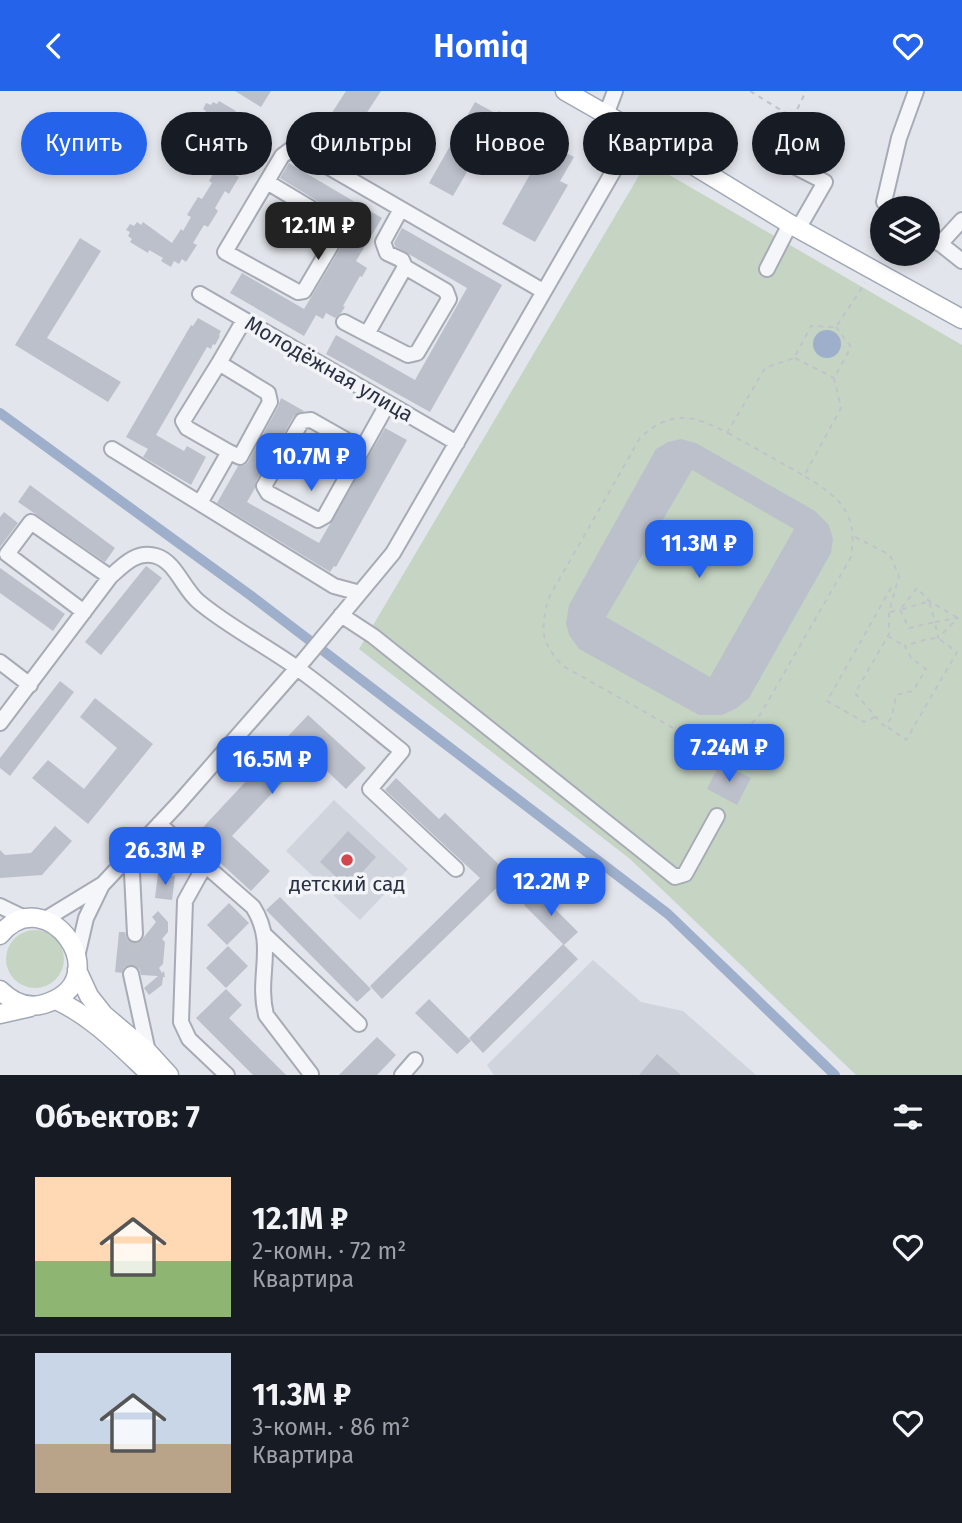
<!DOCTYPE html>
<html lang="ru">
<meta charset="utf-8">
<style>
:root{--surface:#171b24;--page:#242831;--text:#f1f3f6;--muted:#9ea1a6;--line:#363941;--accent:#2563eb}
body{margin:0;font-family:"Fira Sans",sans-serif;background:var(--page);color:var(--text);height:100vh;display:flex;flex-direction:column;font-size:26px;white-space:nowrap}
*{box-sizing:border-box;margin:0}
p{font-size:23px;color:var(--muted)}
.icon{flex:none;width:38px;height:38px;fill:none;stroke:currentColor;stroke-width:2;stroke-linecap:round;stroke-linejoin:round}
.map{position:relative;height:984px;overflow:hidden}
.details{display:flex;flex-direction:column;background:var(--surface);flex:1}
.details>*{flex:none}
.hud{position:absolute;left:21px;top:21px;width:920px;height:63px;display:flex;gap:14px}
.buttons{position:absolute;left:870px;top:105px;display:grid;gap:14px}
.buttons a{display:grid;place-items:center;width:70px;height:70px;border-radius:50%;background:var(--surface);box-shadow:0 4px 10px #0003;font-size:35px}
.price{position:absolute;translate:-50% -60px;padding:0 16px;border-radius:14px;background:var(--accent);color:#fff;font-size:23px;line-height:46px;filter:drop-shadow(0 2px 4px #0008)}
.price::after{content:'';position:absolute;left:50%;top:42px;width:21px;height:16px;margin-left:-10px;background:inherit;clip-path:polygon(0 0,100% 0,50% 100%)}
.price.current{background:#222;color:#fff}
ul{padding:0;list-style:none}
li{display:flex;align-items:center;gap:21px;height:175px;padding:0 35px}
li+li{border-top:2px solid var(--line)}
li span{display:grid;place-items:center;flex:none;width:196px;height:140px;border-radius:0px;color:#555}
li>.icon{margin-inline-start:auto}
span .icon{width:84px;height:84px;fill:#fffc;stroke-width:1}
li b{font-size:30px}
h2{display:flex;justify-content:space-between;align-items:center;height:84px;padding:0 35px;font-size:30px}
.pill{padding:0 24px;border-radius:32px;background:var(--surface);box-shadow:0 4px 10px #0003;font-size:24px;line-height:63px}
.pill.current{background:var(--accent);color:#fff}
header{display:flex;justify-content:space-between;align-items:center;height:91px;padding:0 35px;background:var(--accent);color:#fff;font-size:32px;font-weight:600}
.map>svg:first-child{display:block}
</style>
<header><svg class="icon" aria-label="back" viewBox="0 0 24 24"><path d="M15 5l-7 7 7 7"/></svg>Homiq<svg class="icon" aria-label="heart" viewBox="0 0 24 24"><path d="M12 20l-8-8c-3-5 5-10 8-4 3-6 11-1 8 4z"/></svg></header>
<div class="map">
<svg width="962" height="984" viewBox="0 0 962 984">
<rect width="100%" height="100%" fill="#e2e5eb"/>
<!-- built -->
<path fill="#d0d4dd" d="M334,709L408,778L360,829L286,760Z
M593,869L641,911L683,920L756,984H494L487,974Z"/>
<!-- green -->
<path fill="#c6d5c3" d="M647,71L962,254V984H856L630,768L359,558Z
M6 868a29 29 0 1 1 58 0a29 29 0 1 1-58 0Z"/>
<!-- water -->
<path fill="#9dafcb" d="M813 253a14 14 0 1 1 28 0a14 14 0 1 1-28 0Z"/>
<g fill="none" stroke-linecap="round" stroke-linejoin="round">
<!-- canal -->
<path stroke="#9dafcb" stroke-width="10" d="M0,322L250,504L668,823L835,984"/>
</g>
<!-- building -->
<path fill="#bcc0cb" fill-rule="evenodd" d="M235,0H271L261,16Z
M346,0H381L336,69L311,54Z
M219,10L236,20L234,23L258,35L254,41L260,44L256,50L260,52L247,72L244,70L235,84L239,86L229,103L225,100L215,117L218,120L208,136L204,134L193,152L197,154L186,171L182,168L179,173L174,170L171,176L161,170L163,167L149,159L148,162L130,151L132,148L128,145L130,141L126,139L130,133L134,135L137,131L141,134L143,131L172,152L181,138L183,140L191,126L187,124L198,106L202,108L212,92L209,90L219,73L222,74L238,48L206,30L208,27L203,24L206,20L203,18L206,12L211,14L213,11L217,13Z
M475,11L497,23L499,20L553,51L551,54L574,66L560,90L568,94L535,151L502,133L537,71L489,43L453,105L429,92Z
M289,72L382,127L356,170L367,177L362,186L360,185L343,215L345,216L341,222L335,227L326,222L323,228L316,224L304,245L230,202L242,182L304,218L347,146L353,132L280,87Z
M402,137L502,194L430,321L326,263L336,244L415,289L467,197L395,155L394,152Z
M80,147L101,160L47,247L121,291L108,311L15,254Z
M198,227L221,240L219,244L220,245L215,254L213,253L211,258L207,256L156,344L184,360L187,355L206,366L191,394L143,366L148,358L126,346L191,234L193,235Z
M281,307L304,320L294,325L256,390L255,397L247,411L319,452L385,337L407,349L336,476L334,475L330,481L217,412L238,375L245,374L248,371L278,316Z
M681,348L696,352L815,420L829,434L833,448L831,462L749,607L737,617L722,624H699L579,558L569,544L566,532L569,514L656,358L668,351ZM692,379L794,438L710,586L606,526Z
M30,394L115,457L105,471L18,411Z
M4,421L18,432L0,456V426Z
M146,475L162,487L101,564L85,551Z
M0,477L65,523L53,540L0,502Z
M60,590L74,601L10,685L0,677V667Z
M95,607L153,653L88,733L32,687L48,669L84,698L117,657L80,626Z
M308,624L366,677L346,698L309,663L232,745L270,780L251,800L193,747Z
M720,672L751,687L737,714L707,698Z
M396,687L439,728L445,722L510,784L382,908L370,895L480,787L385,699Z
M55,735L72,750L42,784L0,787V759L5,764L31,762Z
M348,740L376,766L348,797L320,771Z
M158,783L175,785L172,809L155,807Z
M537,800L578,841L564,854L524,814Z
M280,806L371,898L357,911L266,819Z
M229,812L249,832L227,854L207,834Z
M158,820L168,831V841L162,848L165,851L163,873L159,877L162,882L164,880L165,886H163L162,894L149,904L144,897L158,885L141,884L139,877L133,874L125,875L122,882L115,881L119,841H125L127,848L131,852L140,851L156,831L152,826Z
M563,853L578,868L483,962L469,947Z
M228,855L248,875L226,897L206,877Z
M226,898L242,914L229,927L286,984H253L196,927Z
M429,908L471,950L457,963L415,922Z
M377,946L396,964L377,984H339Z
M657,963L681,984H639Z"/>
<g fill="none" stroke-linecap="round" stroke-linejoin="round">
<!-- minor-tunnel -->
<path stroke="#bdc1c9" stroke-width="14" stroke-dasharray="14 7" stroke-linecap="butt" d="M131,883L135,843"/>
<!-- minor casing -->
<g stroke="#a7abb5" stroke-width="18">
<path id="minor" d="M606,24L615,0
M774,65L825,91L798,138
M267,91L337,133L339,141L304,200L298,201L225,161L282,65L294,56L543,200
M884,111L899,47L916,0
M401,118L383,151L387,162L402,169L405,176L367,243L408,264L417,262L449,208L446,200L405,176
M928,143L962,170
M940,153L962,129
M767,178L790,133
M200,203L457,352
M344,231L367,243
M219,272L244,229
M112,358L334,495L360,502
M362,358L311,329L302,330L264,395L268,402L318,429L325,425L388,312
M200,412L229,361L187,337L183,330L219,272L268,302L270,311L240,366L229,361
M84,521L7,463L31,431L110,486
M341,524L373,545L675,786L685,783L717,725
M0,571L30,594
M0,632L110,486C123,474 137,459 156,465C176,471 183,498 199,511C229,536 265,554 297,577C333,603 367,632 402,660L370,698L456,778
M159,733L205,774L185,810L181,931L189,948L227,984
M127,768L132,782L135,843
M205,774L253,816C277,854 256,884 266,924L311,983
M0,815L27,828
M44,829L103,793L178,713L305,568L393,462L636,41
M266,845L359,933
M77,866L86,827L102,794
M131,883L148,961
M402,984L415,969"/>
</g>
<!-- major casing -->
<g stroke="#a1a8b7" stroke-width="21">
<path id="major" d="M565,0L670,60L790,133L962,228
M0,844C46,786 122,890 44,913C27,918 12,911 0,899
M77,879L89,905L104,924L148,961L169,984
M56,909C93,926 121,956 151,984
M0,923L31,916"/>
</g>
<!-- path -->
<path stroke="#c0c3ca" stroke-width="2" stroke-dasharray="5 5" stroke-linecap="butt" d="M750,0L792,26
M780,54L806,0
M836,236L851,256L834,287L841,317L804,385C840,406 858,422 851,466L760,624L746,638L731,645L709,649L684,643L563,575C540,551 541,539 548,508L640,347C670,319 693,323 727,342L765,277L794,267L811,235L836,236L865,192
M795,267L834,287
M728,342L803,384
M855,446L890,464L899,485L889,521V543L855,602L883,634L886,635L892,625L896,604L913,600L926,578L911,567L905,555L927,548L938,547L957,561L906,649L886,635
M890,521L900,519L909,537L935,531L938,547L958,527L935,531L929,510L900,519L917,497L929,510L958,527
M888,545L904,555
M875,626L864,631L827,610L891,497L893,498"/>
<!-- minor -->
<use href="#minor" stroke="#f5f6f9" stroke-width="14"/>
<!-- major -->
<use href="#major" stroke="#fff" stroke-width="18"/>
</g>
<!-- markers -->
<circle fill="#d1464f" stroke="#f2f4f8" stroke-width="2.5" cx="347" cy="769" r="7"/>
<g text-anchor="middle" stroke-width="7" stroke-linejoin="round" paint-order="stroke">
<!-- street labels -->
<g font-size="21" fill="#2a3143" stroke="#f2f4f8">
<text transform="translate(329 278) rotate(30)" y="7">Молодёжная улица</text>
</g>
<!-- poi labels -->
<g font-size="21" fill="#2a3143" stroke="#f2f4f8">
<text x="347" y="800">детский сад</text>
</g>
</g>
</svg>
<div class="buttons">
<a><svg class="icon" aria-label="layers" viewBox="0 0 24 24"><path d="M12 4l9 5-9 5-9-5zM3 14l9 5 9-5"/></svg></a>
</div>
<b class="price current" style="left:318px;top:171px">12.1M ₽</b>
<b class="price" style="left:311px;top:402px">10.7M ₽</b>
<b class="price" style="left:699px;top:489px">11.3M ₽</b>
<b class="price" style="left:729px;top:693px">7.24M ₽</b>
<b class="price" style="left:272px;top:705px">16.5M ₽</b>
<b class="price" style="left:165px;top:796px">26.3M ₽</b>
<b class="price" style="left:551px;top:827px">12.2M ₽</b>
<div class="hud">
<a class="pill current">Купить</a>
<a class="pill">Снять</a>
<a class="pill">Фильтры</a>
<a class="pill">Новое</a>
<a class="pill">Квартира</a>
<a class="pill">Дом</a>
</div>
</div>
<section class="details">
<h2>Объектов: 7<svg class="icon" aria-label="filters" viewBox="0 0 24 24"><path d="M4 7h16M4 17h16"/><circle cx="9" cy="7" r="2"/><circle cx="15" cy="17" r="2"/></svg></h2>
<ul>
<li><span style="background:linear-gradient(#ffd9b3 60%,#8fb573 0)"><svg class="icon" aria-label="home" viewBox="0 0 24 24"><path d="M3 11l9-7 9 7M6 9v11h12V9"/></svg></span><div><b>12.1M ₽</b><p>2-комн. · 72 m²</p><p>Квартира</p></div><svg class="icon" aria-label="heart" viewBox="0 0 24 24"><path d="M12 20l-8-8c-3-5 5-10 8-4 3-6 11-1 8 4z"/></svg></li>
<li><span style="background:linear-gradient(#c9d6e8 65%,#b9a48a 0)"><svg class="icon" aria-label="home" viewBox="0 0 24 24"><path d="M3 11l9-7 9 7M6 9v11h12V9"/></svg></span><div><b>11.3M ₽</b><p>3-комн. · 86 m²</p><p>Квартира</p></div><svg class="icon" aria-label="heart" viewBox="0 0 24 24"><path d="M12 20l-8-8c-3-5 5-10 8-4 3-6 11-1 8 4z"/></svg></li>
</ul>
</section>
